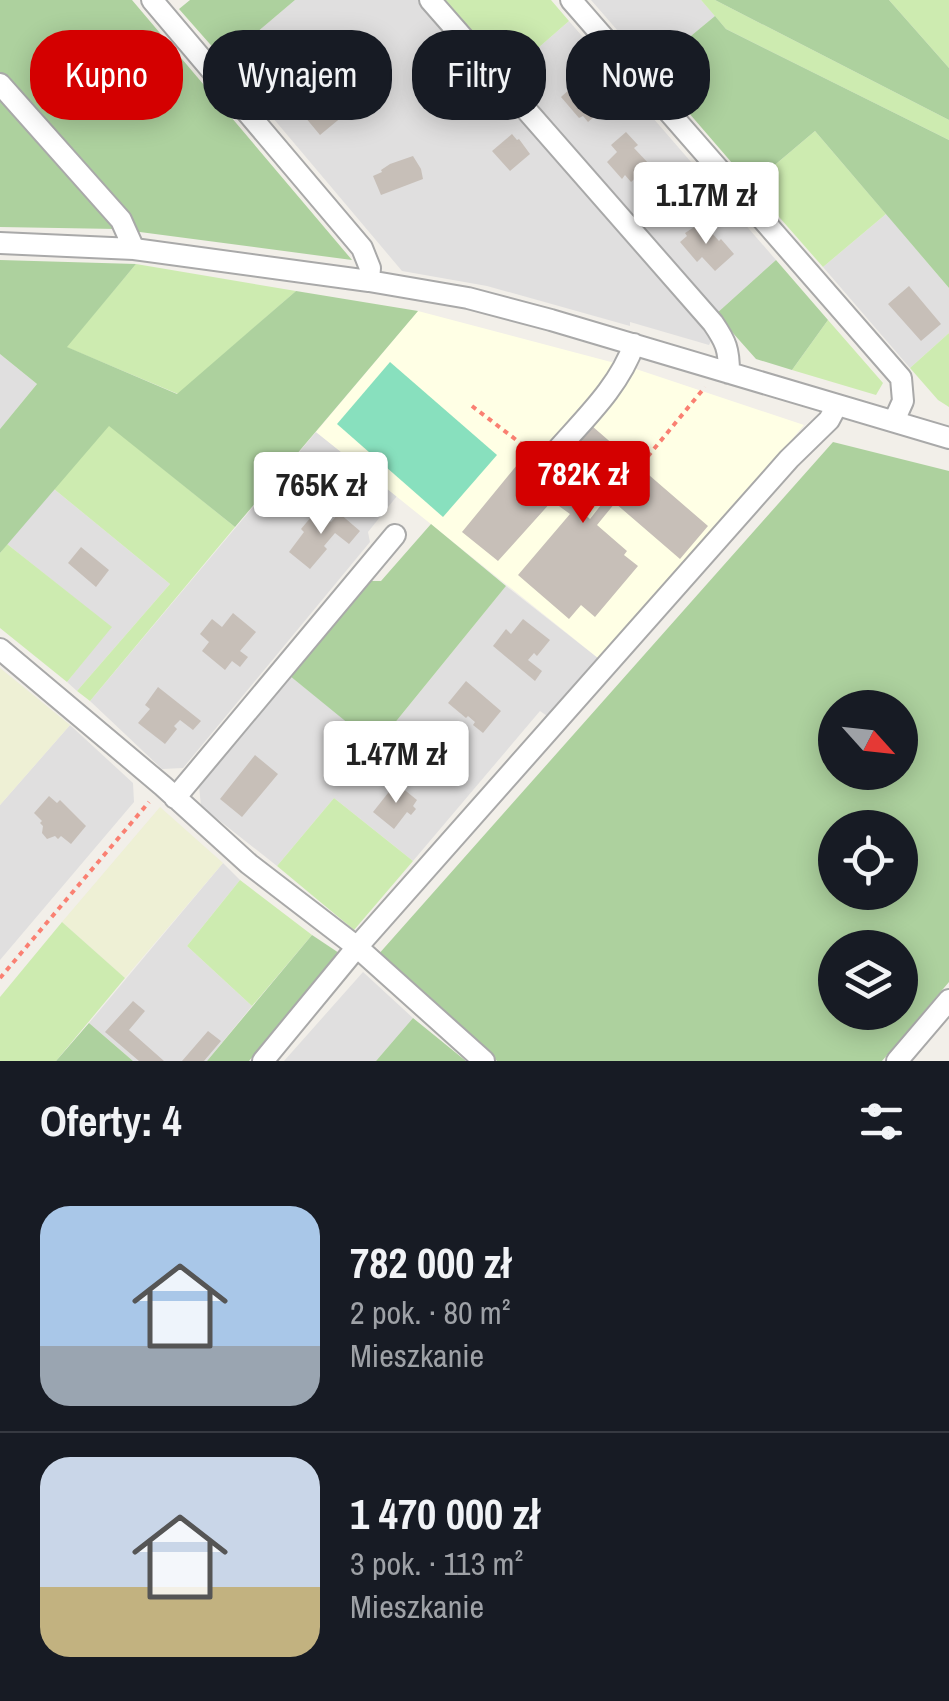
<!DOCTYPE html>
<html lang="pl">
<meta charset="utf-8">
<style>
:root{--surface:#171b24;--page:#20242c;--text:#f1f3f6;--muted:#9ea1a6;--line:#363941;--accent:#d40000}
body{margin:0;font-family:"Archivo Narrow",sans-serif;background:var(--page);color:var(--text);height:100vh;display:flex;flex-direction:column;font-size:38px;white-space:nowrap}
*{box-sizing:border-box;margin:0}
p{font-size:32px;color:var(--muted)}
.icon{flex:none;width:55px;height:55px;fill:none;stroke:currentColor;stroke-width:2;stroke-linecap:round;stroke-linejoin:round}
.map{position:relative;height:1061px;overflow:hidden}
.sheet{display:flex;flex-direction:column;background:var(--surface);flex:1}
.sheet>*{flex:none}
.top-card{position:absolute;left:30px;top:30px;width:890px;height:90px;display:flex;gap:20px}
.needle{width:65px;rotate:117deg}
.fabs{position:absolute;left:818px;top:690px;display:grid;gap:20px}
.fabs a{display:grid;place-items:center;width:100px;height:100px;border-radius:50%;background:var(--surface);box-shadow:0 5px 25px #0003;font-size:50px}
.price{position:absolute;translate:-50% -85px;padding:0 22px;border-radius:10px;background:#fff;color:#222;font-size:32px;line-height:65px;filter:drop-shadow(0 2px 5px #0008)}
.price::after{content:'';position:absolute;left:50%;top:60px;width:30px;height:22px;margin-left:-15px;background:inherit;clip-path:polygon(0 0,100% 0,50% 100%)}
.price.selected{background:var(--accent);color:#fff}
ul{padding:0;list-style:none}
li{display:flex;align-items:center;gap:30px;height:250px;padding:0 40px}
li+li{border-top:2px solid var(--line)}
li span{display:grid;place-items:center;flex:none;width:280px;height:200px;border-radius:30px;color:#555}
li>.icon{margin-inline-start:auto}
span .icon{width:120px;height:120px;fill:#fffc;stroke-width:1}
li b{font-size:42px}
h2{display:flex;justify-content:space-between;align-items:center;height:120px;padding:0 40px;font-size:42px}
.chip{padding:0 35px;border-radius:40px;background:var(--surface);box-shadow:0 5px 25px #0003;font-size:35px;line-height:90px}
.chip.selected{background:var(--accent);color:#fff}
.map>svg:first-child{display:block}
</style>
<div class="map">
<svg width="949" height="1061" viewBox="0 0 949 1061">
<rect width="100%" height="100%" fill="#f2efe9"/>
<!-- residential -->
<path fill="#e0dfdf" d="M295,0H418L713,337L709,345L630,322V326L487,286L402,271L224,60Z
M591,0H701L715,16L651,69Z
M569,21L776,260L716,314L506,76Z
M886,214L949,288V333L910,368L823,267Z
M0,354L37,384L0,429Z
M316,432L397,496L368,532L370,542L183,768L162,769L90,701Z
M54,489L170,584L77,691L67,682L111,627L7,544Z
M506,586L603,662L553,720L540,711L413,861L334,798L277,866L201,806L199,786L290,676L377,745Z
M70,725L133,783L134,802L0,960V805Z
M223,863L240,880L187,946L252,1006L207,1061H133L89,1023Z
M363,972L413,1018L376,1061H284Z"/>
<!-- education -->
<path fill="#ffffe5" d="M418,311L630,367L804,425L603,662L316,432Z"/>
<!-- farmland -->
<path fill="#eef0d5" d="M0,668L70,725L0,805Z
M160,807L223,863L125,978L62,922Z"/>
<!-- grass -->
<path fill="#cdebb0" d="M439,0H551L569,21L506,76Z
M701,0H715L949,120V140L726,29Z
M889,0H949V68Z
M815,131L886,214L823,267L751,185Z
M136,264L296,291L178,394L66,347Z
M828,320L883,383L876,395L792,370Z
M949,333V407L938,400L910,368Z
M109,425L235,527L90,701L77,691L170,584L54,489Z
M7,544L112,627L67,682L0,628V553Z
M334,798L413,861L354,930L277,866Z
M240,880L312,935L252,1006L187,946Z
M62,922L125,978L56,1061H0V997Z"/>
<!-- forest -->
<path fill="#add19e" fill-rule="evenodd" d="M0,0H132L352,260L117,229L0,227Z
M190,0H295L224,60L179,9Z
M715,0H889L949,68V120Z
M715,16L726,29L949,140V288L815,131L751,185L651,69Z
M0,260L136,264L67,347L177,394L296,291L418,311L235,527L109,426L0,553V429L37,384L0,354Z
M776,260L828,320L792,370L756,359L716,314Z
M833,442L949,471V982L882,1061H497L377,956ZM835,708H900V772H835ZM835,828H900V892H835ZM835,948H900V1012H835Z
M431,524L506,586L376,746L290,676L369,581H381Z
M312,935L339,953L249,1061H207Z
M413,1018L466,1061H376Z
M89,1023L133,1061H56Z"/>
<!-- pitch -->
<path fill="#88e0be" d="M390,362L497,455L443,517L337,424Z"/>
<!-- building -->
<path fill="#c7bfb8" d="M276,41L285,52L287,50L303,69L280,88L266,66L264,68L256,59Z
M461,68L474,83L453,101L440,86Z
M581,79L599,99L597,102L603,109L588,122L583,116L579,118L561,97Z
M313,85L320,94L323,92L343,116L320,135L300,111L302,109L294,100Z
M626,132L638,145L634,148L650,165L631,182L625,175L622,179L607,162L617,152L611,145Z
M512,134L517,140L519,139L530,154L510,171L492,151Z
M413,156L421,169L423,179L381,195L373,176L382,172L381,170L390,164Z
M702,222L719,241L721,239L734,254L715,271L702,257L697,262L680,242L687,236L685,233Z
M909,286L941,324L921,341L888,304Z
M592,426L638,466L634,471L638,474L642,469L708,526L680,559L615,503L597,525L627,551L624,555L638,566L595,617L581,605L569,619L518,575L570,514L552,501L498,561L462,532L522,459L590,519L608,496L563,459Z
M317,510L331,522L339,513L360,531L349,544L335,533L324,546L327,549L310,569L289,552L304,532L301,529Z
M81,547L109,570L96,587L68,563Z
M233,613L256,632L240,651L248,657L240,667L232,661L225,670L202,651L209,642L200,634L212,619L222,627Z
M523,619L550,640L537,656L534,653L528,660L542,671L535,681L493,646L506,629L511,634Z
M466,681L501,711L483,733L473,725L475,722L468,716L466,718L448,703Z
M158,687L201,721L193,730L180,720L174,726L177,729L165,744L138,723L150,709L145,705Z
M255,755L278,774L242,817L220,799Z
M396,783L417,800L413,806L416,809L411,815L407,812L394,829L373,812Z
M49,796L57,803L60,800L86,826L71,844L61,836L58,839L55,836L47,839L42,833L43,826L40,823L42,821L34,813Z
M133,1001L145,1011L129,1030L164,1061H139L105,1032Z
M208,1031L221,1041L204,1061H182Z"/>
<g fill="none" stroke-linecap="round" stroke-linejoin="round">
<!-- minor casing -->
<g stroke="#a9a9a9" stroke-width="24">
<path id="minor" d="M152,0L362,248L370,268L369,281
M430,0L713,323C726,342 729,349 729,373
M571,0L901,378L903,401L894,421
M0,84L121,220L134,249
M0,243L134,249L369,281L468,298L551,320L949,438
M551,457C581,422 619,388 634,344
M0,649L163,786L249,864L357,947L484,1061
M175,798L395,535
M263,1061L357,947L789,459L829,420L837,405
M897,1061L949,1000"/>
</g>
<!-- path -->
<path stroke="#fa8072" stroke-width="4" stroke-dasharray="5 5" stroke-linecap="butt" d="M472,406L532,452
M635,472L705,387
M0,978L149,802"/>
<!-- minor -->
<use href="#minor" stroke="#fff" stroke-width="20"/>
</g>
</svg>
<div class="fabs">
<a><svg class="needle" viewBox="-14 -14 28 28"><path d="M0-13l5 13h-10z" fill="#e53935"/><path d="M0 13l5-13h-10z" fill="#9ea1a6"/></svg></a>
<a><svg class="icon" aria-label="locate" viewBox="0 0 24 24"><circle cx="12" cy="12" r="6"/><path d="M12 2v4M12 18v4M2 12h4M18 12h4"/></svg></a>
<a><svg class="icon" aria-label="layers" viewBox="0 0 24 24"><path d="M12 4l9 5-9 5-9-5zM3 14l9 5 9-5"/></svg></a>
</div>
<b class="price" style="left:706px;top:247px">1.17M zł</b>
<b class="price selected" style="left:583px;top:526px">782K zł</b>
<b class="price" style="left:321px;top:537px">765K zł</b>
<b class="price" style="left:396px;top:806px">1.47M zł</b>
<div class="top-card">
<a class="chip selected">Kupno</a>
<a class="chip">Wynajem</a>
<a class="chip">Filtry</a>
<a class="chip">Nowe</a>
</div>
</div>
<section class="sheet">
<h2>Oferty: 4<svg class="icon" aria-label="filters" viewBox="0 0 24 24"><path d="M4 7h16M4 17h16"/><circle cx="9" cy="7" r="2"/><circle cx="15" cy="17" r="2"/></svg></h2>
<ul>
<li><span style="background:linear-gradient(#a9c7e8 70%,#9aa5b1 0)"><svg class="icon" aria-label="home" viewBox="0 0 24 24"><path d="M3 11l9-7 9 7M6 9v11h12V9"/></svg></span><div><b>782 000 zł</b><p>2 pok. · 80 m²</p><p>Mieszkanie</p></div></li>
<li><span style="background:linear-gradient(#c9d6e8 65%,#c2b280 0)"><svg class="icon" aria-label="home" viewBox="0 0 24 24"><path d="M3 11l9-7 9 7M6 9v11h12V9"/></svg></span><div><b>1 470 000 zł</b><p>3 pok. · 113 m²</p><p>Mieszkanie</p></div></li>
</ul>
</section>
